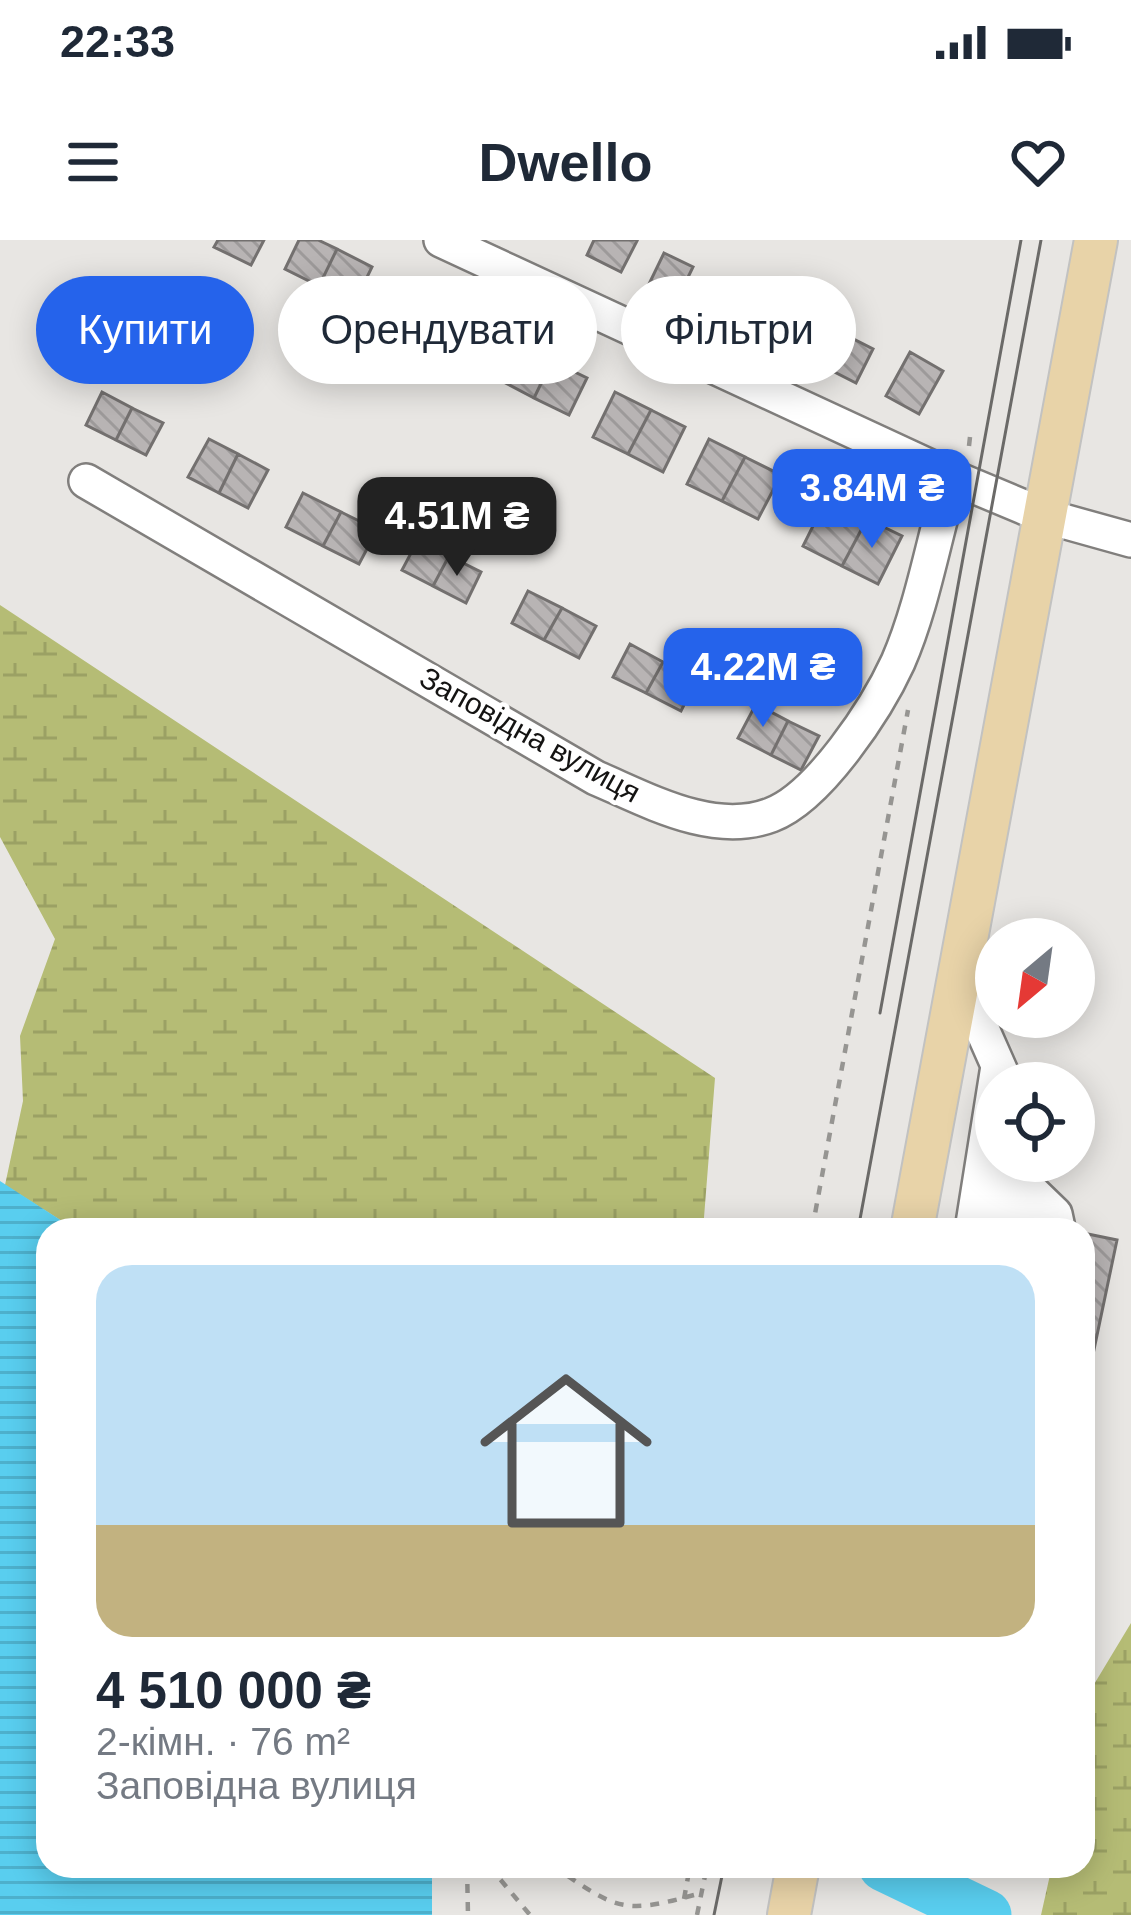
<!DOCTYPE html>
<html lang="uk">
<meta charset="utf-8">
<style>
:root{--surface:#fff;--page:#f6f6f7;--text:#1f2937;--muted:#747a83;--accent:#2563eb}
body{margin:0;font-family:Helvetica,sans-serif;background:var(--page);color:var(--text);height:100vh;display:flex;flex-direction:column;font-size:45px;white-space:nowrap}
*{box-sizing:border-box;margin:0}
p{font-size:39px;color:var(--muted)}
.icon{flex:none;width:66px;height:66px;fill:none;stroke:currentColor;stroke-width:2;stroke-linecap:round;stroke-linejoin:round}
.map{position:relative;flex:1;overflow:hidden}
.details{position:absolute;left:36px;top:978px;width:1059px;height:660px;display:flex;flex-direction:column;background:var(--surface);border-radius:36px;box-shadow:0 6px 30px #0003}
.details>*{flex:none}
.guide{position:absolute;left:36px;top:36px;width:1059px;height:108px;display:flex;gap:24px}
.needle{width:78px;rotate:209deg}
.fabs{position:absolute;left:975px;top:678px;display:grid;gap:24px}
.fabs a{display:grid;place-items:center;width:120px;height:120px;border-radius:50%;background:var(--surface);box-shadow:0 6px 30px #0003;font-size:60px}
.price{position:absolute;translate:-50% -102px;padding:0 27px;border-radius:24px;background:var(--accent);color:#fff;font-size:39px;line-height:78px;filter:drop-shadow(0 3px 6px #0008)}
.price::after{content:'';position:absolute;left:50%;top:72px;width:36px;height:27px;margin-left:-18px;background:inherit;clip-path:polygon(0 0,100% 0,50% 100%)}
.price.current{background:#222;color:#fff}
ul{padding:0;list-style:none}
li{display:grid;align-content:center;gap:24px;height:636px;padding:0 60px}
li span{display:grid;place-items:center;height:372px;border-radius:36px;color:#555}
li>.icon{margin-inline-start:auto}
span .icon{width:216px;height:216px;fill:#fffc;stroke-width:1}
li b{font-size:51px}
.chip{padding:0 42px;border-radius:54px;background:var(--surface);box-shadow:0 6px 30px #0003;font-size:42px;line-height:108px}
.chip.current{background:var(--accent);color:#fff}
.status{display:flex;justify-content:space-between;align-items:center;height:84px;padding:0 60px;background:var(--surface);direction:ltr}
.status svg{height:33px;fill:currentColor}
header{display:flex;justify-content:space-between;align-items:center;height:156px;padding:0 60px;background:var(--surface);font-size:54px;font-weight:700}
.map>svg:first-child{display:block}
</style>
<div class="status"><b>22:33</b><svg viewBox="0 0 49 12"><path d="M0 12V9h3v3zM5 12V6h3v6zM10 12V3h3v9zM15 12V0h3v12zM26 1h20v11H26zM47 4h2v5h-2z"/></svg></div>
<header><svg class="icon" aria-label="menu" viewBox="0 0 24 24"><path d="M4 6h16M4 12h16M4 18h16"/></svg>Dwello<svg class="icon" aria-label="heart" viewBox="0 0 24 24"><path d="M12 20l-8-8c-3-5 5-10 8-4 3-6 11-1 8 4z"/></svg></header>
<div class="map">
<svg width="1131" height="1675" viewBox="0 0 1131 1675">
<defs>
<pattern id="wetland-marsh" width="20" height="14" patternUnits="userSpaceOnUse" patternTransform="scale(3)"><rect width="20" height="14" fill="#b5bc75"/><path d="M1 5h8M5 5V1M11 12h8M15 12V8" fill="none" stroke="#9ba164"/></pattern>
<pattern id="water-rules" width="6" height="5" patternUnits="userSpaceOnUse" patternTransform="scale(3)"><rect width="6" height="5" fill="#59ceef"/><path d="M0 2.5h6" fill="none" stroke="#4db0cc"/></pattern>
<pattern id="building-back-hatch" width="6" height="6" patternUnits="userSpaceOnUse" patternTransform="scale(3)"><rect width="6" height="6" fill="#b8b4b4"/><path d="M-1 5l2 2M0 0l6 6M5-1l2 2" fill="none" stroke="#9d9a9a"/></pattern>
</defs>
<rect width="100%" height="100%" fill="#e8e6e3"/>
<!-- wetland -->
<path fill="url(#wetland-marsh)" d="M0,365L715,838L703,990H76L5,945L23,861L20,796L55,699L0,597Z
M1131,1383V1675H1041L1052,1626H1083V1489L1093,1446Z"/>
<!-- water -->
<path fill="url(#water-rules)" d="M0,941L76,990H48V1626H432V1675H0Z"/>
<g fill="none" stroke-linecap="round" stroke-linejoin="round">
<!-- river -->
<path stroke="#59ceef" stroke-width="51" d="M884,1626L986,1675"/>
</g>
<!-- building -->
<path fill="url(#building-back-hatch)" stroke="#73706f" stroke-width="3" d="M218,0H264L251,25L214,7Z
M299,0H318L337,9L319,46L285,29Z
M594,0H635L637,1L621,32L587,15Z
M337,9L372,27L354,64L319,46Z
M664,13L693,27L677,60L648,46Z
M754,43L791,61L772,100L736,82Z
M414,48L445,64L426,101L396,85Z
M445,64L477,79L458,116L426,101Z
M832,88L873,109L856,143L815,122Z
M517,103L552,121L534,158L498,139Z
M910,112L943,131L919,174L886,156Z
M552,121L587,138L569,175L534,158Z
M102,152L132,168L116,200L86,185Z
M615,152L651,170L628,214L593,197Z
M132,168L163,183L146,215L116,200Z
M651,170L685,187L663,232L628,214Z
M209,199L238,214L219,253L188,237Z
M709,199L745,217L722,261L687,244Z
M238,214L268,230L248,268L219,253Z
M745,217L781,235L758,279L722,261Z
M303,253L341,272L323,306L286,287Z
M827,258L867,279L842,326L803,306Z
M341,272L377,290L359,324L323,306Z
M867,279L902,296L878,344L842,326Z
M418,300L449,316L433,346L402,330Z
M449,316L481,332L466,363L433,346Z
M528,351L562,368L544,400L512,383Z
M562,368L596,386L579,418L544,400Z
M630,404L663,422L646,453L613,437Z
M663,422L697,439L681,471L646,453Z
M756,464L788,481L771,515L738,498Z
M788,481L819,496L801,530L771,515Z
M1083,993L1117,1000L1083,1162Z"/>
<g fill="none" stroke-linecap="round" stroke-linejoin="round">
<!-- minor casing -->
<g stroke="#817f7d" stroke-width="38">
<path id="minor" d="M441,0L952,237L1045,276L1131,300
M86,241L596,538C648,560 713,597 771,575C819,557 877,468 898,422C923,365 934,296 952,237
M959,737L1005,841
M998,921L999,975
M1024,921L1027,982
M1026,946L1055,974L1058,988
M972,990L998,826"/>
</g>
<!-- major casing -->
<g stroke="#c2c2c1" stroke-width="46">
<path id="major" d="M912,990L1096,0
M789,1675L798,1626"/>
</g>
<!-- path -->
<path stroke="#969592" stroke-width="4.5" stroke-dasharray="9 9" stroke-linecap="butt" d="M969,206L971,188
M812,990L908,470
M467,1626L468,1675
M489,1626L530,1675
M553,1626C619,1671 623,1675 701,1653
M684,1659L690,1626
M697,1675L707,1626"/>
<!-- minor -->
<use href="#minor" stroke="#fff" stroke-width="33"/>
<!-- major -->
<use href="#major" stroke="#e8d3a8" stroke-width="42"/>
<!-- tram -->
<path stroke="#6b6a68" stroke-width="3" d="M880,773L1021,0
M858,990L1041,0
M714,1675L724,1626"/>
</g>
<g text-anchor="middle" stroke-width="9" stroke-linejoin="round" paint-order="stroke">
<!-- street labels -->
<g font-size="30" fill="#141312" stroke="#fff">
<text transform="translate(530 495) rotate(29)" y="10">Заповідна вулиця</text>
</g>
</g>
</svg>
<div class="fabs">
<a><svg class="needle" viewBox="-14 -14 28 28"><path d="M0-13l5 13h-10z" fill="#e53935"/><path d="M0 13l5-13h-10z" fill="#747a83"/></svg></a>
<a><svg class="icon" aria-label="locate" viewBox="0 0 24 24"><circle cx="12" cy="12" r="6"/><path d="M12 2v4M12 18v4M2 12h4M18 12h4"/></svg></a>
</div>
<b class="price" style="left:872px;top:311px">3.84M ₴</b>
<b class="price current" style="left:457px;top:339px">4.51M ₴</b>
<b class="price" style="left:763px;top:490px">4.22M ₴</b>
<div class="guide">
<a class="chip current">Купити</a>
<a class="chip">Орендувати</a>
<a class="chip">Фільтри</a>
</div>
<section class="details">
<ul>
<li><span style="background:linear-gradient(#bfe0f5 70%,#c2b280 0)"><svg class="icon" aria-label="home" viewBox="0 0 24 24"><path d="M3 11l9-7 9 7M6 9v11h12V9"/></svg></span><div><b>4 510 000 ₴</b><p>2-кімн. · 76 m²</p><p>Заповідна вулиця</p></div></li>
</ul>
</section>
</div>
